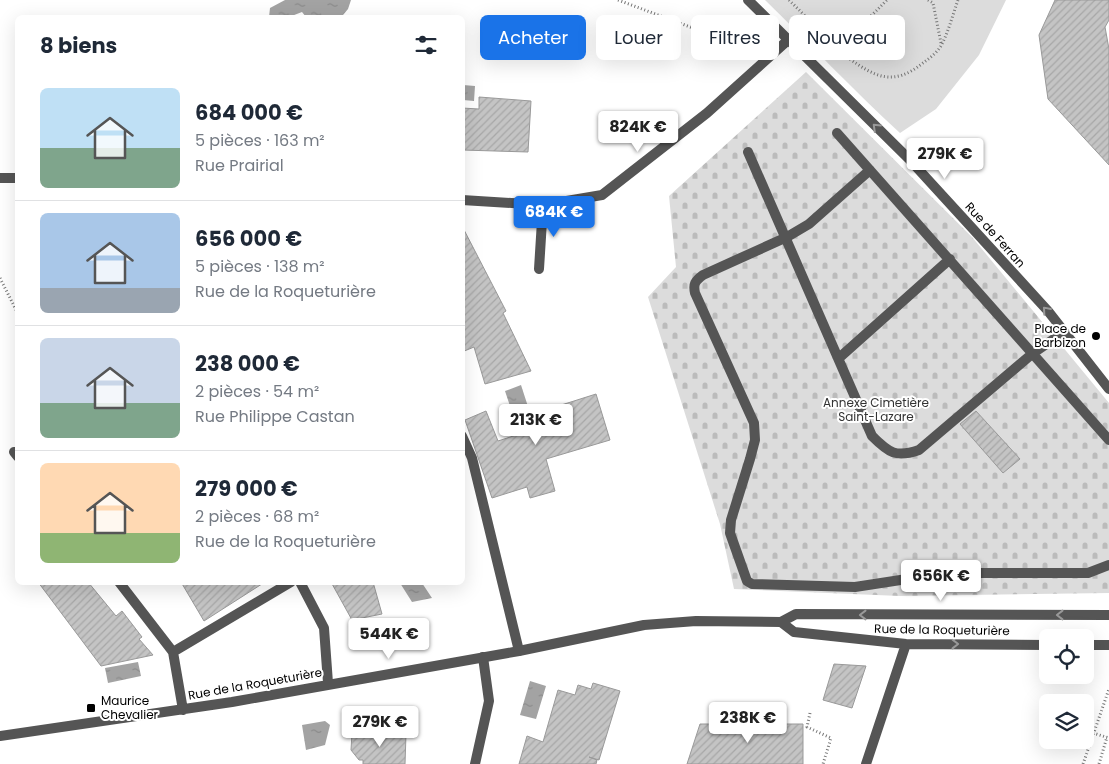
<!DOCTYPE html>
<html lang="fr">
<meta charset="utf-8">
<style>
:root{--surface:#fff;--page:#f6f6f7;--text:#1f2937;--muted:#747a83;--line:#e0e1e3;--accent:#1a73e8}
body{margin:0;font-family:Poppins,sans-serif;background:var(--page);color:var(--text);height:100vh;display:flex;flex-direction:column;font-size:19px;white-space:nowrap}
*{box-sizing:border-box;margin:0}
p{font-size:16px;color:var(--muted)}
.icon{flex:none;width:28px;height:28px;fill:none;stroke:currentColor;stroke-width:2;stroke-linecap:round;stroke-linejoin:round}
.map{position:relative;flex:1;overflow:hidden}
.side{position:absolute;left:15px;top:15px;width:450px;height:570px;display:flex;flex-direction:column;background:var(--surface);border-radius:8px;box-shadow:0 5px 20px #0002}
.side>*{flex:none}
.top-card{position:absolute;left:480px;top:15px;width:475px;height:45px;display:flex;gap:10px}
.buttons{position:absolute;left:1039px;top:629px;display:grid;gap:10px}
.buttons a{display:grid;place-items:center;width:55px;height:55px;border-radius:8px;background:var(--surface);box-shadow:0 5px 20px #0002;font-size:25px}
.price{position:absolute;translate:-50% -42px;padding:0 11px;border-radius:5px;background:#fff;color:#222;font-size:16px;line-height:32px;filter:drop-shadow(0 1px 2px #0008)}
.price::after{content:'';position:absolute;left:50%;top:30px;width:15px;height:11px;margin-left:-8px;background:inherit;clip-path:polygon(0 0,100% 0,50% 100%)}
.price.active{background:var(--accent);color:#fff}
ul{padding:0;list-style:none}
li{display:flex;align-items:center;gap:15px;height:125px;padding:0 25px}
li+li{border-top:1px solid var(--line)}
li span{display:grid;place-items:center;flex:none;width:140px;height:100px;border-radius:8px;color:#555}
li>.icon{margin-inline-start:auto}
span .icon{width:60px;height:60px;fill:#fffc;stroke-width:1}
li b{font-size:21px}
h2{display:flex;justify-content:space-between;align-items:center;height:60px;padding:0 25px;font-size:21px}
.chip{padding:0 18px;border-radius:8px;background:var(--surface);box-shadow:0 5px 20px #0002;font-size:18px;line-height:45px}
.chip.active{background:var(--accent);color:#fff}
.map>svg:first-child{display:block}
</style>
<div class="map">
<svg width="1109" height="764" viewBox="0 0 1109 764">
<defs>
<pattern id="cemetery-stones" width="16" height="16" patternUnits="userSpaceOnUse" patternTransform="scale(1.25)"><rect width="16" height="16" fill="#dcdcdc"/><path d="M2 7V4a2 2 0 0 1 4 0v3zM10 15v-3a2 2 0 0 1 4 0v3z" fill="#bbb"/></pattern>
<pattern id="water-ripples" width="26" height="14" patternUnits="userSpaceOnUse" patternTransform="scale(1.25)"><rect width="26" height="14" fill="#a3a3a3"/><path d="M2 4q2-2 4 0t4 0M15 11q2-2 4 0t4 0" fill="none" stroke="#8b8b8b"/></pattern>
<pattern id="building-hatch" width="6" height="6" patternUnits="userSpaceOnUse" patternTransform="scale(1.25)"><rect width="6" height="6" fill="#c4c4c4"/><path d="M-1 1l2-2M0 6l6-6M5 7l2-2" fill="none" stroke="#a7a7a7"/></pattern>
</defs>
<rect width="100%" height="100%" fill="#fff"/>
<!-- cemetery -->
<path fill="url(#cemetery-stones)" d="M806,72L972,237L1109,403V593L900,596L734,589L720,524L648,297L676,267L669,196Z"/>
<!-- park -->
<path fill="#dcdcdc" d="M765,0H1006L979,55L936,109L900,133C853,90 810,44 765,0Z"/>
<!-- water -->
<path fill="url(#water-ripples)" d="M285,0H351L348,9L343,15C330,15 319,18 306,17L302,12L289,17H269L270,8Z
M463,85L475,86L474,101L463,100Z
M521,385L533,422L517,427L505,391Z
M400,583H422L432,598L412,602Z
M138,662L141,676L108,683L105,668Z
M530,681L546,686L536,719L520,715Z
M325,721L330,725L325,745L306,750L302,725Z"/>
<!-- building -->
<path fill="url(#building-hatch)" stroke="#999" d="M1055,0H1109V20L1105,27L1109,49V165L1048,99L1039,35Z
M479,97L531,101L528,152L462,150V108L479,109Z
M462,226L506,311L503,313L531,371L485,384L474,347L462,352Z
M596,394L610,440L546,459L555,491L530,498L527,487L492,498L465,420L486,411L498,441L538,428L533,414Z
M976,411L1020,459L1003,473L960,424Z
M38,582H88L116,616L122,611L142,637L139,639L153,655L101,666Z
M181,582H265L204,621Z
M331,582H373L382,614L352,620Z
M834,664L866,666L852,708L823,700Z
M593,683L620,691L599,760L589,757L597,760L596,764H519L527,736L543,742L558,690L575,695L578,685L591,689Z
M700,724H803V764H687Z
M352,733L406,734L405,764H363V760H359L351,750Z"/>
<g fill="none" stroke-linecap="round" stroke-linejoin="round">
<!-- path -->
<path stroke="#777" stroke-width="3" stroke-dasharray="1 2.5" stroke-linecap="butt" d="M618,0L749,49
M789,0L847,57L863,24L887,0
M928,0L933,3L941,43
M847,57C875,77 893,87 923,63C930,58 938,52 942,44C949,30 953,14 958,0
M0,278L18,314
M810,713L807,727L831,738L823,764
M1093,733L1109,738
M1083,764L1109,689
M1099,764L1107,737"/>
<!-- service -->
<path stroke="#555" stroke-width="10" d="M837,133L1109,440
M748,152L872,436C889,453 896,458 919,450L1032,354L1064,332
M870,170L809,224L787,237L703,275C695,281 693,284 695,293L754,423L755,440L750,459L731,520L730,533L747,581L752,584L855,587L946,573H1088L1109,565
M839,358L950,259
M462,436L472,458L519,651
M475,764L489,701L483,657"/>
<!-- minor -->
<path stroke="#555" stroke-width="10" d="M748,0L909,159L1048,311L1109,389
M0,178H18
M462,200L543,205L602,195L707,113L787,41
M539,269L543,205
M14,452L18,457
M119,582L173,652L183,710
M300,582L324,628L328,683
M781,622L794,632L906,644L1048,645
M1085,645H1109
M173,652L291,582
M0,736L232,702L519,651L644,625L696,621L781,622L796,614L1109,615
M866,764L906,644"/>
</g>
<!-- one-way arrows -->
<defs><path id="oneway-chevron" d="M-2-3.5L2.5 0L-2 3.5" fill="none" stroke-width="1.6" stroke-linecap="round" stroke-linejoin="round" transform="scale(1.25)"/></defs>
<g stroke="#999">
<use href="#oneway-chevron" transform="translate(876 127) rotate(-136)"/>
<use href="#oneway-chevron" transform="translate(1046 310) rotate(-131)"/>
<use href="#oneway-chevron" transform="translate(863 615) rotate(-180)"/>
<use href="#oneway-chevron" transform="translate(1060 615) rotate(-180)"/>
<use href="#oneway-chevron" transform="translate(955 644)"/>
</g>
<!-- markers -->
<g fill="#000" stroke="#fff" stroke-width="2">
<circle cx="1096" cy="336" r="5"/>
<rect x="86" y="703" width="10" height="10" rx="2.5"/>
</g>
<g text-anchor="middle" stroke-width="4" stroke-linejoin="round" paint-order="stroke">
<!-- street labels -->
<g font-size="12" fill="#000" stroke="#fff">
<text transform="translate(995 235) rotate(48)" y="4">Rue de Ferran</text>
<text transform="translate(942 630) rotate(1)" y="4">Rue de la Roqueturière</text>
<text transform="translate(255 684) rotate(-10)" y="4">Rue de la Roqueturière</text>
</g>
<!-- poi labels -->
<g font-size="12" fill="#000" stroke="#fff" text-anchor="end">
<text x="1086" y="333">Place de<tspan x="1086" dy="14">Barbizon</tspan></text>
<text x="101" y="705" text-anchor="start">Maurice<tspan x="101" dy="14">Chevalier</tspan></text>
</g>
<!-- park labels -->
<g font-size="12" fill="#333" stroke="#fff">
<text x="876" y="407">Annexe Cimetière<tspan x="876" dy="14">Saint-Lazare</tspan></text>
</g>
</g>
</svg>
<div class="buttons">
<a><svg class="icon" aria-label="locate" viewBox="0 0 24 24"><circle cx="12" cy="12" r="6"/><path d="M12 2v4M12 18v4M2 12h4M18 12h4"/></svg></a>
<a><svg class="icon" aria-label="layers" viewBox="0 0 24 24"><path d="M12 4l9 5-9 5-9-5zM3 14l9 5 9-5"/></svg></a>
</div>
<b class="price" style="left:638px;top:153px">824K €</b>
<b class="price" style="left:945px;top:180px">279K €</b>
<b class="price active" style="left:554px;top:238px">684K €</b>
<b class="price" style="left:536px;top:446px">213K €</b>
<b class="price" style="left:941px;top:602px">656K €</b>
<b class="price" style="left:389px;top:660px">544K €</b>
<b class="price" style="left:748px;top:744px">238K €</b>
<b class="price" style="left:380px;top:748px">279K €</b>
<div class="top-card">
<a class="chip active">Acheter</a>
<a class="chip">Louer</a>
<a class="chip">Filtres</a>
<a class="chip">Nouveau</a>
</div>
<section class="side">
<h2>8 biens<svg class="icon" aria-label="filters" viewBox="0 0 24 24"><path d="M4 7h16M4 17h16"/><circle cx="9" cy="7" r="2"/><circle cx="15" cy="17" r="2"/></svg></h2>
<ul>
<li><span style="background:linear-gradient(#bfe0f5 60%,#7fa58c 0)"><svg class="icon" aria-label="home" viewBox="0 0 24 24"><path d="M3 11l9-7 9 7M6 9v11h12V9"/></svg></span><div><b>684 000 €</b><p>5 pièces · 163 m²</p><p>Rue Prairial</p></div></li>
<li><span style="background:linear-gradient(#a9c7e8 75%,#9aa5b1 0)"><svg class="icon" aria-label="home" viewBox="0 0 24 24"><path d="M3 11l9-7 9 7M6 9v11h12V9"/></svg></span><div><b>656 000 €</b><p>5 pièces · 138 m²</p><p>Rue de la Roqueturière</p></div></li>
<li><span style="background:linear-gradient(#c9d6e8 65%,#7fa58c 0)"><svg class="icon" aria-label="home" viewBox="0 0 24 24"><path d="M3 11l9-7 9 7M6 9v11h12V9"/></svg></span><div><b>238 000 €</b><p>2 pièces · 54 m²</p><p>Rue Philippe Castan</p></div></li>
<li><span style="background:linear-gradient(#ffd9b3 70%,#8fb573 0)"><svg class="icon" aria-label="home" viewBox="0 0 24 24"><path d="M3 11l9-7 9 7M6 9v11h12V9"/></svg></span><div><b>279 000 €</b><p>2 pièces · 68 m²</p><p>Rue de la Roqueturière</p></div></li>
</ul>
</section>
</div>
